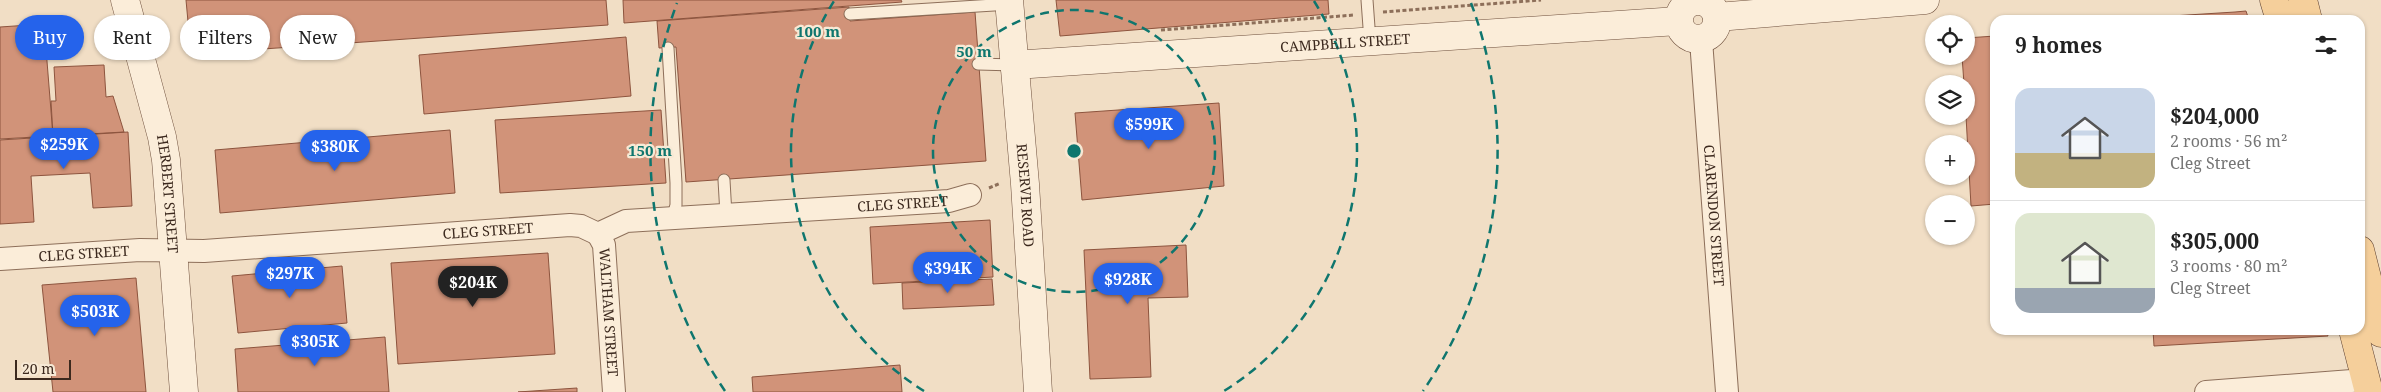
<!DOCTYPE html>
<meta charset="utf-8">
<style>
:root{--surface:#fff;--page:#f6f6f6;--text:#222;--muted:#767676;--line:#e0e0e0;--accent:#2563eb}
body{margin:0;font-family:"Noto Serif",serif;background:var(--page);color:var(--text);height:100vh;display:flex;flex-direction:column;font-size:19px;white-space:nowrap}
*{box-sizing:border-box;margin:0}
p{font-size:16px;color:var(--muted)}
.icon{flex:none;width:28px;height:28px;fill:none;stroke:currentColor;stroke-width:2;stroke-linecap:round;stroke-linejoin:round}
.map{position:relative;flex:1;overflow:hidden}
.panel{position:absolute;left:1990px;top:15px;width:375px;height:320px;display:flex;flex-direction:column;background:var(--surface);border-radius:15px;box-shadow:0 1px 4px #0004}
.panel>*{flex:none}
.guide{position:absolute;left:15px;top:15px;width:475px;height:45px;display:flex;gap:10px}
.controls{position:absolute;left:1925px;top:15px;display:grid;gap:10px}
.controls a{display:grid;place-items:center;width:50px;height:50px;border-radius:50%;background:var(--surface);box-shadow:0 1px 4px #0004;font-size:25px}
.scale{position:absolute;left:15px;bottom:12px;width:56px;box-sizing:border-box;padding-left:5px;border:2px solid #3c291e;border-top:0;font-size:14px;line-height:18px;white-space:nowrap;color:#3c291e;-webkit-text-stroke:4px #f7e9d5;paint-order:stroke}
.price{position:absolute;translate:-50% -42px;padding:0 11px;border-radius:18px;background:var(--accent);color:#fff;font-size:16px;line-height:32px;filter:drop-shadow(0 1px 2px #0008)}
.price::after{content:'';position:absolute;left:50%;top:30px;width:15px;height:11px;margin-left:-8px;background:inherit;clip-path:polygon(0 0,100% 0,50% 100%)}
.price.on{background:#222;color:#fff}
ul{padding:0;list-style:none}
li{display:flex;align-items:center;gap:15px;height:125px;padding:0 25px}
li+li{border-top:1px solid var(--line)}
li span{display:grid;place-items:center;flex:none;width:140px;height:100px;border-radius:15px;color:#555}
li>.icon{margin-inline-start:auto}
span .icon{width:60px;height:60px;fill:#fffc;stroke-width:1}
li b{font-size:21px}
h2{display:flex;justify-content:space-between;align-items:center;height:60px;padding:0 25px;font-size:21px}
.chip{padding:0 18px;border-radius:22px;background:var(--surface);box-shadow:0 1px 4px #0004;font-size:18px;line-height:45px}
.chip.on{background:var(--accent);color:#fff}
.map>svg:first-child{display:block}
</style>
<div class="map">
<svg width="2381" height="392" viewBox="0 0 2381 392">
<rect width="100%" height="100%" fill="#f1dec5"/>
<!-- building -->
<path fill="#d19379" stroke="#8d543e" d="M186,0H606L608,25L191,54Z
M623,0H901L902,2L624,23Z
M1056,0H1328L1329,14L1060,36Z
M849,7L850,21L975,12L986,161L686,182L676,47L659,48L657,21Z
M2246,11L2249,20L2124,19L2235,12Z
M44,24L53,136L0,139V27Z
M1995,36V204L1971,206L1966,116V84H1964L1962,56H1966V38Z
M626,37L631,96L424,114L419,55Z
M104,65L106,97L113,96L124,132L53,136L51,101H56L54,67Z
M1219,103L1224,186L1082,200L1075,113Z
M661,110L666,183L500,193L495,120Z
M450,130L455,193L220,213L215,150Z
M128,132L132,206L93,208L90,173L31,176L34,222L0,224V140Z
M990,220L993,277L873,284L870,227Z
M1186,245L1188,297L1148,298L1151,377L1090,379L1084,250Z
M548,253L555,354L398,364L391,263Z
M342,266L347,323L238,333L232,276Z
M136,278L146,392H53L42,285Z
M992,279L994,305L903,309L902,283Z
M2153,330H2326L2328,336L2154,346Z
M385,337L389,392H238L235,349Z
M900,365L902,392H753L752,377Z
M577,388V392H518Z"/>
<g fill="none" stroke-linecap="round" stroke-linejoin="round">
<!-- lane casing -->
<g stroke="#8d6f5a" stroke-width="13">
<path id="lane" d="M1367,0L1370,41
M850,14L1010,4
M668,48L676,183V205L672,219
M978,64L1014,65
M724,180L726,215"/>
</g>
<!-- street casing -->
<g stroke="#8d6f5a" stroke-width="24">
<g id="street">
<path id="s1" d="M1701,40L1727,392"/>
<path id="s2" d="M598,234L604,245L614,392"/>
<path id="s3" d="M0,259L140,250L204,251L570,225L581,226L598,234L626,221L949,201L970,195"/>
<path d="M2206,392L2365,380"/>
</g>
</g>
<!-- secondary casing -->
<g stroke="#6f503d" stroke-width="29">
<g id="secondary">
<path id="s4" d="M125,0L162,137L166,160L184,392"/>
<path id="s5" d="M1009,0L1025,184L1038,392"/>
<circle cx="1698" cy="20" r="19"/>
<path d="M1717,17L1925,0"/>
<path id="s6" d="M1014,65L1678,21"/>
</g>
</g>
<!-- primary casing -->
<g stroke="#5a3d2e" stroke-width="29">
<path id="primary" d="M2274,0L2280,20
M2303,0L2308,20
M2360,250L2381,333
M2353,330L2369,392"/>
</g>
<!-- path -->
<path stroke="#8d6f5a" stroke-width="3" stroke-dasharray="4 2.5" stroke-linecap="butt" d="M1383,12L1541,0
M1161,30L1354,15
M989,188L1001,183"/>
<!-- lane -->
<use href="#lane" stroke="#fbedd9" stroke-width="11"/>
<!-- street -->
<use href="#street" stroke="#fbedd9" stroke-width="22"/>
<!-- secondary -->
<use href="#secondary" stroke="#fbedd9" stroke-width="28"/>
<!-- primary -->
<use href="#primary" stroke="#f5cf9b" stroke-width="28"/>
</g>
<!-- distance rings -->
<g fill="none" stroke="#0f766e" stroke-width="2.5" stroke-dasharray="9 6">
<circle cx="1074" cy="151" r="141"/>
<path d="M924 391A283 283 0 0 1 834 1M1314 1A283 283 0 0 1 1224 391"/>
<path d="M725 391A424 424 0 0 1 677 3M1471 3A424 424 0 0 1 1423 391"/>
</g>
<g text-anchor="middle" stroke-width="4.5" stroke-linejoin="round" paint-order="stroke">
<!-- street labels -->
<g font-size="14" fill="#3c291e" stroke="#f7e9d5">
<text dy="5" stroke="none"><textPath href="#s6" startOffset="332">CAMPBELL STREET</textPath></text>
<text dy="5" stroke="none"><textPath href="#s4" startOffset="199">HERBERT STREET</textPath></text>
<text dy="5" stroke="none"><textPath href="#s5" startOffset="196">RESERVE ROAD</textPath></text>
<text dy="5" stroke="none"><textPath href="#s3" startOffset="909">CLEG STREET</textPath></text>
<text dy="5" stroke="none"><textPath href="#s1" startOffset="176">CLARENDON STREET</textPath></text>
<text dy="5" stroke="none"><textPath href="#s3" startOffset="489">CLEG STREET</textPath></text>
<text dy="5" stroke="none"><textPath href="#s3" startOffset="84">CLEG STREET</textPath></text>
<text dy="5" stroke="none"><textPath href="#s2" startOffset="80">WALTHAM STREET</textPath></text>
</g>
</g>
<circle cx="1074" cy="151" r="8" fill="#0f766e" stroke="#f7e9d5" stroke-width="2.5"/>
<g font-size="15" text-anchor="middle" font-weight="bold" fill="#0f766e" stroke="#f7e9d5" stroke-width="4.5" stroke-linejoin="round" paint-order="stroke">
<text x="818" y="37">100 m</text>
<text x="974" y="57">50 m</text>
<text x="650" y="156">150 m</text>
</g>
</svg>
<div class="controls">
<a><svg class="icon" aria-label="locate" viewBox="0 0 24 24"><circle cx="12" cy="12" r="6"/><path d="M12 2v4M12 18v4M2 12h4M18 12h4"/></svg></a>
<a><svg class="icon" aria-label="layers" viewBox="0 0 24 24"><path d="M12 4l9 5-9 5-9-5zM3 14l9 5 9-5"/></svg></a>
<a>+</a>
<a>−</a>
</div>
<div class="scale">20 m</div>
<b class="price" style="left:1149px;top:150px">$599K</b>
<b class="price" style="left:64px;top:170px">$259K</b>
<b class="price" style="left:335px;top:172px">$380K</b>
<b class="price" style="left:948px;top:294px">$394K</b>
<b class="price" style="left:290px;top:299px">$297K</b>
<b class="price" style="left:1128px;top:305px">$928K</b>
<b class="price on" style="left:473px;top:308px">$204K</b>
<b class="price" style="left:95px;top:337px">$503K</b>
<b class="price" style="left:315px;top:367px">$305K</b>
<div class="guide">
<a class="chip on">Buy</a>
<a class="chip">Rent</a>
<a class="chip">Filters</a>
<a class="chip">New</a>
</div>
<section class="panel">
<h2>9 homes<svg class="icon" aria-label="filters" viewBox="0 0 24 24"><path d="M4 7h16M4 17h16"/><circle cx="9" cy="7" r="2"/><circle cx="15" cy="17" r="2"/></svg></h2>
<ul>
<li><span style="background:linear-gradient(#c9d6e8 65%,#c2b280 0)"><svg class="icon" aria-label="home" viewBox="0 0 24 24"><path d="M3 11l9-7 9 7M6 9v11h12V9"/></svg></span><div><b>$204,000</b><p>2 rooms · 56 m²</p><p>Cleg Street</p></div></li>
<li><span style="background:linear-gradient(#dfe7d0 75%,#9aa5b1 0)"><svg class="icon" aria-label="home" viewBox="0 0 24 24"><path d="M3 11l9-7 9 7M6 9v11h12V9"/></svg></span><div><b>$305,000</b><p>3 rooms · 80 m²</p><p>Cleg Street</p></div></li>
</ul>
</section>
</div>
